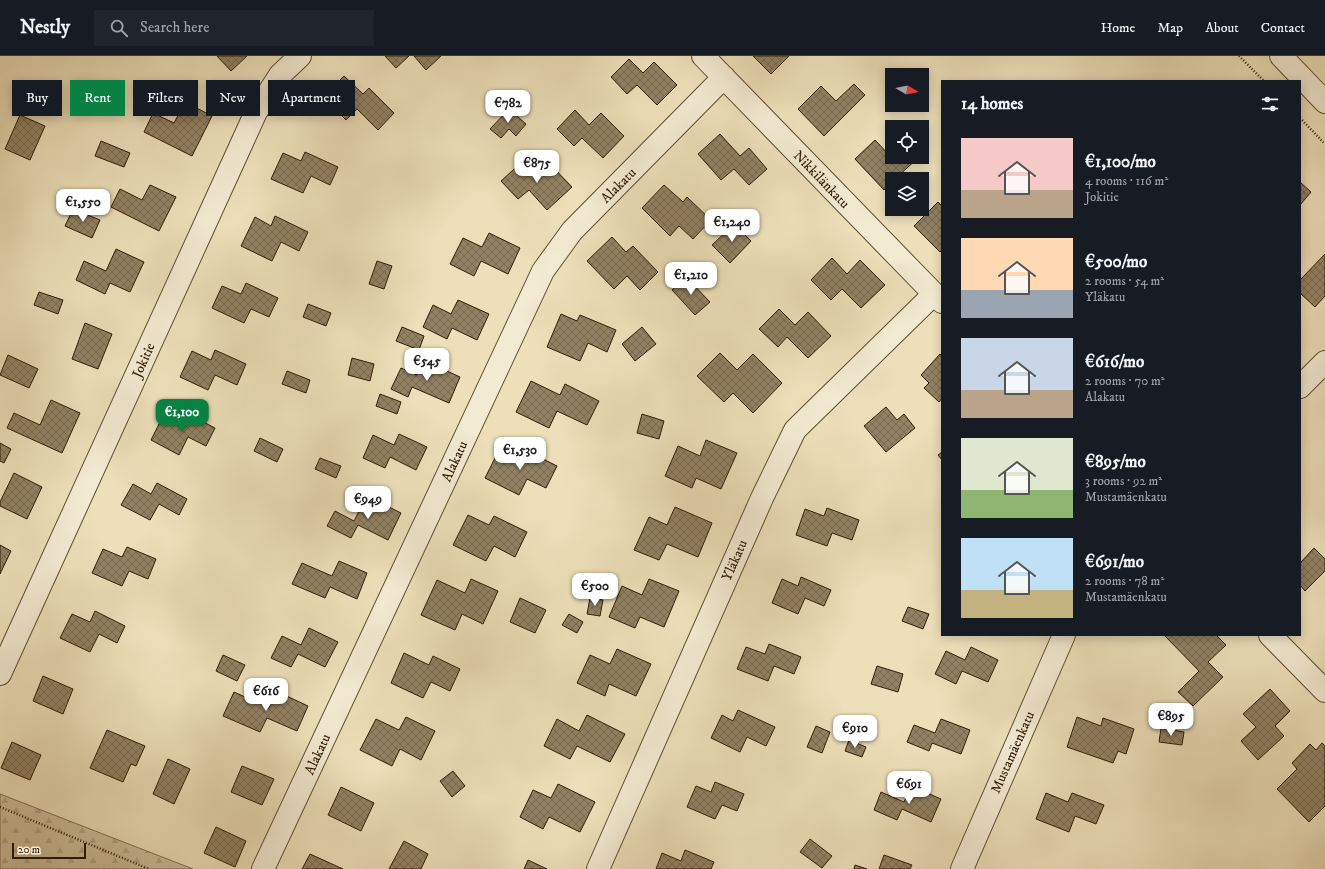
<!DOCTYPE html>
<meta charset="utf-8">
<style>
:root{--surface:#171b24;--page:#20242c;--text:#f1f3f6;--muted:#9ea1a6;--line:#363941;--accent:#0b8043}
body{margin:0;font-family:"IM FELL DW Pica",serif;background:var(--page);color:var(--text);height:100vh;display:flex;flex-direction:column;font-size:15px;white-space:nowrap}
*{box-sizing:border-box;margin:0}
p{font-size:13px;color:var(--muted)}
.icon{flex:none;width:22px;height:22px;fill:none;stroke:currentColor;stroke-width:2;stroke-linecap:round;stroke-linejoin:round}
.map{position:relative;flex:1;overflow:hidden}
.panel{position:absolute;left:941px;top:24px;width:360px;height:556px;display:flex;flex-direction:column;background:var(--surface);border-radius:0px;box-shadow:0 2px 10px #0003}
.panel>*{flex:none}
.hud{position:absolute;left:12px;top:24px;width:380px;height:36px;display:flex;gap:8px}
.needle{width:26px;rotate:100deg}
.fabs{position:absolute;left:885px;top:12px;display:grid;gap:8px}
.fabs a{display:grid;place-items:center;width:44px;height:44px;border-radius:0px;background:var(--surface);box-shadow:0 2px 10px #0003;font-size:20px}
.scale{position:absolute;left:12px;bottom:10px;width:74px;box-sizing:border-box;padding-left:4px;border:2px solid #301d05;border-top:0;font-size:11px;line-height:14px;white-space:nowrap;color:#301d05;-webkit-text-stroke:3px #f3ead2;paint-order:stroke}
.price{position:absolute;translate:-50% -34px;padding:0 9px;border-radius:8px;background:#fff;color:#222;font-size:13px;line-height:26px;filter:drop-shadow(0 1px 2px #0008)}
.price::after{content:'';position:absolute;left:50%;top:24px;width:12px;height:9px;margin-left:-6px;background:inherit;clip-path:polygon(0 0,100% 0,50% 100%)}
.price.selected{background:var(--accent);color:#fff}
ul{padding:0;list-style:none}
li{display:flex;align-items:center;gap:12px;height:100px;padding:0 20px}
li span{display:grid;place-items:center;flex:none;width:112px;height:80px;border-radius:0px;color:#555}
li>.icon{margin-inline-start:auto}
span .icon{width:48px;height:48px;fill:#fffc;stroke-width:1}
li b{font-size:17px}
h2{display:flex;justify-content:space-between;align-items:center;height:48px;padding:0 20px;font-size:17px}
.tag{padding:0 14px;border-radius:0px;background:var(--surface);box-shadow:0 2px 10px #0003;font-size:14px;line-height:36px}
.tag.selected{background:var(--accent);color:#fff}
header{display:flex;align-items:center;gap:24px;box-sizing:border-box;height:56px;padding:0 20px;background:var(--surface);border-bottom:1px solid var(--line)}
header strong{font-size:19px}
nav{display:flex;gap:22px;margin-inline-start:auto;font-size:14px}
.search{width:280px;height:36px;background:var(--page);display:flex;align-items:center;gap:10px;box-sizing:border-box;padding:0 14px;border-radius:0px;color:var(--muted);font-size:15px}
.map>svg:first-child{display:block}
</style>
<header>
<strong>Nestly</strong>
<div class="search"><svg class="icon" aria-label="search" viewBox="0 0 24 24"><circle cx="10" cy="10" r="6"/><path d="M15 15l6 6"/></svg>Search here</div>
<nav><a>Home</a><a>Map</a><a>About</a><a>Contact</a></nav>
</header>
<div class="map">
<svg width="1325" height="813" viewBox="0 0 1325 813">
<defs>
<pattern id="forest-firs" width="22" height="20" patternUnits="userSpaceOnUse"><rect width="22" height="20" fill="#ccbe9a"/><path d="M5 1l3.5 6h-7zM16 11l3.5 6h-7z" fill="#b0a383"/></pattern>
<pattern id="building-cross-hatch" width="8" height="8" patternUnits="userSpaceOnUse"><rect width="8" height="8" fill="#928263"/><path d="M0 0l8 8M0 8l8-8" fill="none" stroke="#786a50"/></pattern>
</defs>
<rect width="100%" height="100%" fill="#ecdfb9"/>
<filter id="stains"><feTurbulence type="fractalNoise" baseFrequency=".005" numOctaves="4"/><feColorMatrix values="0 0 0 0 .2 0 0 0 0 .09 0 0 0 0 .02 0 0 0 .5 -.17"/></filter>
<radialGradient id="worn" r=".72"><stop offset=".6" stop-color="#630" stop-opacity="0"/><stop offset="1" stop-color="#630" stop-opacity=".3"/></radialGradient>
<!-- forest -->
<path fill="url(#forest-firs)" stroke="#7e6e50" d="M0,738L193,813H0Z"/>
<!-- building -->
<path fill="url(#building-cross-hatch)" stroke="#301d05" d="M217,0H247L231,15Z
M385,0H409L396,12Z
M414,0H441L426,14Z
M753,0H789L771,18Z
M629,3L643,17L654,6L677,29L657,49L637,29L627,38L611,21Z
M344,20L363,38L369,32L394,57L378,74L357,53L346,64L323,41Z
M854,28L865,39L824,80L798,53L821,30L836,45Z
M185,46L212,60L192,100L144,76L153,57L174,67Z
M509,53L526,68L516,80L509,73L501,82L490,73Z
M575,54L589,69L601,57L624,80L603,102L582,82L574,90L557,73Z
M20,59L45,70L30,104L5,93Z
M720,78L740,100L749,92L767,113L749,129L734,113L721,124L698,98Z
M875,84L892,102L919,101L895,123H892V126L884,134L855,103Z
M101,85L130,97L124,111L95,100Z
M305,96L338,111L330,129L311,120L303,137L271,123L283,97L301,105Z
M523,105L536,119L549,107L572,131L547,154L529,134L518,143L501,125Z
M1300,126L1311,136L1300,149Z
M150,129L176,141L159,175L111,151L120,133L142,144Z
M664,129L683,146L687,141L711,164L693,183L679,170L670,180L642,152Z
M938,146L942,150V194L940,196L914,170Z
M73,153L100,164L92,182L65,170Z
M275,160L308,176L299,195L281,186L272,205L241,190L255,161L271,170Z
M734,168L751,185L730,207L712,189Z
M489,177L520,192L508,218L481,205L474,220L450,208L463,182L482,191Z
M612,181L626,196L633,190L658,216L640,234L627,220L614,233L587,205Z
M116,193L144,206L130,236L110,227L105,238L76,224L84,205L106,215Z
M1325,198V240L1315,251L1300,237V224Z
M832,202L847,218L860,204L885,229L861,252L842,233L831,244L811,224Z
M377,205L392,210L384,233L369,228Z
M686,221L710,246L695,259L672,234Z
M246,227L278,242L269,261L251,253L244,267L212,252L222,230L241,238Z
M39,236L63,244L58,258L34,249Z
M458,244L489,258L477,284L452,272L447,283L423,271L433,249L451,258Z
M308,248L331,257L326,270L303,261Z
M779,253L795,269L808,256L831,280L808,302L787,281L778,291L759,273Z
M561,258L577,265L580,259L616,274L607,296L588,287L580,305L547,291Z
M85,267L112,278L98,313L72,303Z
M402,271L424,280L419,294L396,285Z
M642,271L656,288L635,305L622,288Z
M215,294L246,308L237,329L215,319L208,334L180,321L192,295L211,304Z
M720,297L737,314L753,298L782,327L753,357L733,337L724,346L697,320Z
M940,298L942,300V342L939,346L924,332L929,327L921,319Z
M8,299L38,313L29,332L0,319Z
M352,302L374,308L370,325L348,319Z
M423,304L460,321L449,347L412,331L408,341L391,333L401,312L417,319Z
M287,315L310,324L306,337L282,328Z
M531,325L560,339L565,328L599,345L587,369L557,355L549,372L516,356Z
M380,338L401,346L397,358L376,350Z
M51,344L80,357L62,397L7,372L14,357L40,369Z
M886,351L897,364L904,358L915,372L886,396L864,370Z
M186,357L215,372L206,390L188,381L179,399L151,384L163,360L180,368Z
M642,358L664,365L659,383L637,377Z
M399,378L427,391L416,414L390,401L385,412L363,402L373,379L394,389Z
M260,382L283,393L277,406L254,395Z
M706,384L737,397L721,433L696,422L692,432L665,420L678,390L700,400Z
M0,387L11,393L4,407L0,405Z
M500,392L525,404L529,396L557,410L546,432L527,423L519,439L485,422Z
M942,396V404L938,399Z
M320,402L341,410L336,422L315,413Z
M14,417L42,431L27,463L0,450V446Z
M157,427L187,443L179,459L159,448L150,464L121,449L133,428L151,438Z
M367,440L401,457L388,484L358,469L351,482L327,470L335,455L354,465Z
M675,451L712,467L698,501L667,488L659,504L634,494L649,461L667,469Z
M827,452L859,464L852,484L832,477L827,490L796,479L805,453L824,460Z
M468,459L489,469L494,460L527,476L515,501L494,490L486,505L453,489Z
M0,489L11,495L0,518Z
M127,491L156,503L148,523L129,515L122,530L92,517L103,493L122,501Z
M1314,492L1325,503V515L1305,535L1300,529V507Z
M339,505L367,517L357,543L330,531L325,542L292,528L302,507L332,520Z
M801,521L831,534L824,550L805,542L798,558L772,547L782,523L798,530Z
M471,523L498,535L483,568L462,558L455,574L421,559L437,524L465,537Z
M649,523L679,535L664,571L640,561L635,572L609,561L622,530L642,539Z
M520,542L546,554L535,577L510,566Z
M590,542L603,544L600,560L587,558Z
M908,551L929,558L923,573L902,565Z
M95,555L125,570L117,587L99,578L90,596L60,582L72,558L90,566Z
M569,558L583,566L577,577L562,569Z
M309,572L338,586L325,611L298,598L291,611L271,602L282,580L301,589Z
M1164,579H1216L1226,589L1208,606L1223,621L1193,650L1178,636L1199,615Z
M769,588L801,601L794,618L774,610L768,625L737,613L746,591L765,598Z
M971,591L998,604L988,626L962,615L956,628L935,618L946,595L965,604Z
M617,593L651,608L636,640L609,628L605,640L577,627L590,599L610,608Z
M404,597L429,609L433,600L460,613L450,635L431,626L423,642L391,627Z
M223,599L245,609L237,625L216,615Z
M877,610L903,618L898,636L871,628Z
M43,620L73,633L63,658L33,645Z
M1270,633L1290,655L1275,670L1284,680L1258,704L1241,685L1256,671L1243,658Z
M276,635L308,650L297,675L267,662L260,676L223,660L234,636L269,652Z
M738,654L775,671L766,690L747,681L740,696L711,682L722,659L733,665Z
M587,659L625,678L610,706L577,690L570,703L544,690L557,663L579,675Z
M406,661L435,675L421,704L400,693L392,710L360,694L376,663L399,674Z
M1077,661L1101,670L1103,662L1134,673L1126,698L1118,695L1113,707L1067,691Z
M941,663L970,674L961,698L932,687L929,695L907,686L914,669L935,677Z
M816,670L830,676L822,697L807,691Z
M1161,672L1184,676L1182,689L1159,686Z
M107,674L145,690L136,710L131,708L123,726L90,712Z
M849,684L866,691L862,701L845,695Z
M12,686L41,699L30,724L1,712Z
M1322,687L1325,690V750L1309,766L1277,733L1297,713L1292,707L1310,688L1316,694Z
M168,703L190,713L174,748L153,738Z
M242,710L274,723L262,749L231,736Z
M453,715L465,730L452,741L440,725Z
M715,726L744,738L737,755L722,749L715,763L687,751L696,730L711,736Z
M558,728L595,746L580,776L549,761L543,773L520,761L533,734L551,742Z
M911,730L941,743L931,766L902,753L897,764L874,754L881,736L904,746Z
M341,731L374,747L361,775L328,759Z
M1046,737L1068,746L1072,737L1104,749L1096,768L1075,760L1069,776L1036,763Z
M216,771L246,785L235,811L204,797Z
M810,783L832,800L822,812L800,796Z
M404,785L428,798L421,813H389Z
M685,794L714,806L711,813H656L662,797L681,805Z
M310,798L343,813H302Z
M884,799L912,809L910,813H879Z
M528,804L547,813H524Z
M855,809L867,813H854Z"/>
<g fill="none" stroke-linecap="round" stroke-linejoin="round">
<!-- minor casing -->
<g stroke="#5f4e32" stroke-width="24">
<path id="minor" d="M703,0L942,246
M1300,331L1325,306
M1270,579L1325,635
M0,618L256,56L280,19L300,0
M263,813L543,215L572,175L724,21
M598,813L762,442L795,374L934,238
M962,813L1064,579"/>
</g>
<!-- tertiary casing -->
<g stroke="#5f4e32" stroke-width="24">
<path id="tertiary" d="M1281,0L1325,46"/>
</g>
<!-- path -->
<path stroke="#301d05" stroke-width="2.5" stroke-dasharray="1 2" stroke-linecap="butt" d="M1239,0L1264,25
M1300,62L1325,88
M0,751L149,813"/>
<!-- minor -->
<use href="#minor" stroke="#f3ead2" stroke-width="22"/>
<!-- tertiary -->
<use href="#tertiary" stroke="#f3ead2" stroke-width="22"/>
</g>
<g text-anchor="middle" stroke-width="4" stroke-linejoin="round" paint-order="stroke">
<!-- street labels -->
<g font-size="14" fill="#301d05" stroke="#f3ead2">
<text transform="translate(822 123) rotate(46)" y="5">Nikkilänkatu</text>
<text transform="translate(618 129) rotate(-45)" y="5">Alakatu</text>
<text transform="translate(143 304) rotate(-66)" y="5">Jokitie</text>
<text transform="translate(454 405) rotate(-65)" y="5">Alakatu</text>
<text transform="translate(734 504) rotate(-66)" y="5">Yläkatu</text>
<text transform="translate(1012 696) rotate(-66)" y="5">Mustamäenkatu</text>
<text transform="translate(317 698) rotate(-65)" y="5">Alakatu</text>
</g>
</g>
<rect width="100%" height="100%" filter="url(#stains)"/>
<rect width="100%" height="100%" fill="url(#worn)"/>
</svg>
<div class="fabs">
<a><svg class="needle" viewBox="-14 -14 28 28"><path d="M0-13l5 13h-10z" fill="#e53935"/><path d="M0 13l5-13h-10z" fill="#9ea1a6"/></svg></a>
<a><svg class="icon" aria-label="locate" viewBox="0 0 24 24"><circle cx="12" cy="12" r="6"/><path d="M12 2v4M12 18v4M2 12h4M18 12h4"/></svg></a>
<a><svg class="icon" aria-label="layers" viewBox="0 0 24 24"><path d="M12 4l9 5-9 5-9-5zM3 14l9 5 9-5"/></svg></a>
</div>
<div class="scale">20 m</div>
<b class="price" style="left:508px;top:68px">€782</b>
<b class="price" style="left:537px;top:128px">€875</b>
<b class="price" style="left:83px;top:167px">€1,550</b>
<b class="price" style="left:732px;top:187px">€1,240</b>
<b class="price" style="left:691px;top:240px">€1,210</b>
<b class="price" style="left:427px;top:326px">€545</b>
<b class="price selected" style="left:182px;top:377px">€1,100</b>
<b class="price" style="left:520px;top:415px">€1,530</b>
<b class="price" style="left:368px;top:464px">€949</b>
<b class="price" style="left:595px;top:551px">€500</b>
<b class="price" style="left:266px;top:656px">€616</b>
<b class="price" style="left:1171px;top:681px">€895</b>
<b class="price" style="left:855px;top:693px">€910</b>
<b class="price" style="left:909px;top:749px">€691</b>
<div class="hud">
<a class="tag">Buy</a>
<a class="tag selected">Rent</a>
<a class="tag">Filters</a>
<a class="tag">New</a>
<a class="tag">Apartment</a>
</div>
<section class="panel">
<h2>14 homes<svg class="icon" aria-label="filters" viewBox="0 0 24 24"><path d="M4 7h16M4 17h16"/><circle cx="9" cy="7" r="2"/><circle cx="15" cy="17" r="2"/></svg></h2>
<ul>
<li><span style="background:linear-gradient(#f6c9c9 65%,#b9a48a 0)"><svg class="icon" aria-label="home" viewBox="0 0 24 24"><path d="M3 11l9-7 9 7M6 9v11h12V9"/></svg></span><div><b>€1,100/mo</b><p>4 rooms · 116 m²</p><p>Jokitie</p></div></li>
<li><span style="background:linear-gradient(#ffd9b3 65%,#9aa5b1 0)"><svg class="icon" aria-label="home" viewBox="0 0 24 24"><path d="M3 11l9-7 9 7M6 9v11h12V9"/></svg></span><div><b>€500/mo</b><p>2 rooms · 54 m²</p><p>Yläkatu</p></div></li>
<li><span style="background:linear-gradient(#c9d6e8 65%,#b9a48a 0)"><svg class="icon" aria-label="home" viewBox="0 0 24 24"><path d="M3 11l9-7 9 7M6 9v11h12V9"/></svg></span><div><b>€616/mo</b><p>2 rooms · 70 m²</p><p>Alakatu</p></div></li>
<li><span style="background:linear-gradient(#dfe7d0 65%,#8fb573 0)"><svg class="icon" aria-label="home" viewBox="0 0 24 24"><path d="M3 11l9-7 9 7M6 9v11h12V9"/></svg></span><div><b>€895/mo</b><p>3 rooms · 92 m²</p><p>Mustamäenkatu</p></div></li>
<li><span style="background:linear-gradient(#bfe0f5 65%,#c2b280 0)"><svg class="icon" aria-label="home" viewBox="0 0 24 24"><path d="M3 11l9-7 9 7M6 9v11h12V9"/></svg></span><div><b>€691/mo</b><p>2 rooms · 78 m²</p><p>Mustamäenkatu</p></div></li>
</ul>
</section>
</div>
